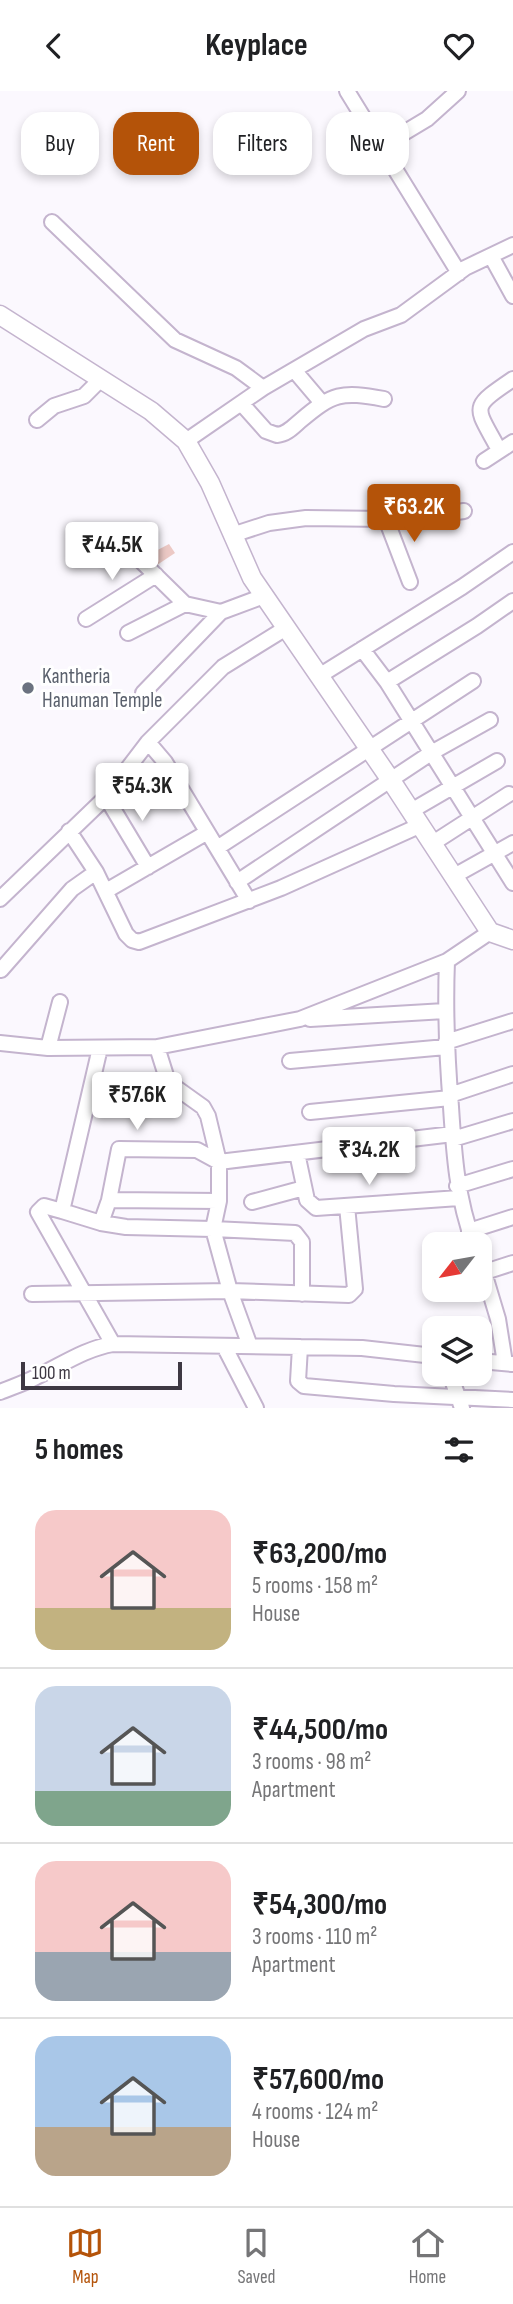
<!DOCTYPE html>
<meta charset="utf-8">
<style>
:root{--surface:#fff;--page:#f6f6f6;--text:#202124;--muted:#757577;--line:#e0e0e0;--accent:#b45309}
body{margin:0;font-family:"Sofia Sans Condensed",sans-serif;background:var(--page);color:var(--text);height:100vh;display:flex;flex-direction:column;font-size:26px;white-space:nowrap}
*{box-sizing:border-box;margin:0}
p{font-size:23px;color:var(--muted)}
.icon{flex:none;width:38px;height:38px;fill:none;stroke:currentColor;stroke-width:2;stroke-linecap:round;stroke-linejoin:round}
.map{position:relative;height:1317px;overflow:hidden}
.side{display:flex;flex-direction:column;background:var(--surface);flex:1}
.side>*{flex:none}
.top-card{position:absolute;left:21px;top:21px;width:472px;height:63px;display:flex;gap:14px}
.needle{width:46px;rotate:239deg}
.fabs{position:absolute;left:422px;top:1141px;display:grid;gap:14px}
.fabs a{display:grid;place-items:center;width:70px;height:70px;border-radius:14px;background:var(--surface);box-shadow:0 4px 10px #0003;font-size:35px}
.scale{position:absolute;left:21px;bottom:18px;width:161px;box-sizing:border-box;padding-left:7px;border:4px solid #3e3843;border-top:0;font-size:19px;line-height:24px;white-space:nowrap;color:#3e3843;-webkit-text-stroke:5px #fff;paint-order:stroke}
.price{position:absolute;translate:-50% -60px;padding:0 16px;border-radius:7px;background:#fff;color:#222;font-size:23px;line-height:46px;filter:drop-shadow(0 2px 4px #0008)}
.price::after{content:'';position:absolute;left:50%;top:42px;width:21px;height:16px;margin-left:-10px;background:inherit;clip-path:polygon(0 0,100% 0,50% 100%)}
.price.selected{background:var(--accent);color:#fff}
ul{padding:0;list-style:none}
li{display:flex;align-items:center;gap:21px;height:175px;padding:0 35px}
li+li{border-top:2px solid var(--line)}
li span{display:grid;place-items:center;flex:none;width:196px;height:140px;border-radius:21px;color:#555}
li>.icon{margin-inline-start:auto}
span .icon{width:84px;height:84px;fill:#fffc;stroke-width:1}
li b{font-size:30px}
h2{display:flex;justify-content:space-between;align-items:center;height:84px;padding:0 35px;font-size:30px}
.tag{padding:0 24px;border-radius:21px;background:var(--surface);box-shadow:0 4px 10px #0003;font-size:24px;line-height:63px}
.tag.selected{background:var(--accent);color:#fff}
header{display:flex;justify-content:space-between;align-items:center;height:91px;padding:0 35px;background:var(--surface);font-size:32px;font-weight:700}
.tabs{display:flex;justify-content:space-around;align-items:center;height:98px;border-top:2px solid var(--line);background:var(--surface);font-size:19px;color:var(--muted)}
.tabs a{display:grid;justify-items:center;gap:4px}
.tabs .selected{color:var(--accent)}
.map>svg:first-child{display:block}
</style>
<header><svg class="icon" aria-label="back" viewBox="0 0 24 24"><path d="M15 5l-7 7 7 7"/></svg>Keyplace<svg class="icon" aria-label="heart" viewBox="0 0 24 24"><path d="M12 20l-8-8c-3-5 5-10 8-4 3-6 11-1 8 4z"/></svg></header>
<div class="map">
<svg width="513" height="1317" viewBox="0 0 513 1317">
<rect width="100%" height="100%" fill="#fbf8fe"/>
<!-- building -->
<path fill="#ecc9c5" d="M169,453L175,462L157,474L150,463Z"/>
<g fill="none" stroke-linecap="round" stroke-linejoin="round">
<!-- minor casing -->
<g stroke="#c4b4ce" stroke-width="18">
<path id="minor" d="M347,0L459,182
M382,55L427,28L458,0
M52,131L175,249L236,277L263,297
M491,165L513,205
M294,279L322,312
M242,313L266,340L277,344C287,343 293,336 300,330C333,302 341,300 384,308
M37,329L54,315L84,305L101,288
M186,350L263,297L364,238L401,224L465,177L513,154
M499,359C475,314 469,318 513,288
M484,370L513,351
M386,428L410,491
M232,444L269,432L306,427L386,428L428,425L464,420
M133,462L185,513L221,521
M86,528L156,484
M128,542L185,513
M362,558L387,591L513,792
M319,585L462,496L513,461
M387,591L477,535L513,510
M143,602L221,521L264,505
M148,651L165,671L249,810
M106,706L148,776
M411,720L497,670
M69,740L96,781L126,843L132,849L139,851L281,797L421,734
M433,752L509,703
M217,757L473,590
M454,785L513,752
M237,791L431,662L490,629
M106,800L206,742
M0,808L106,706L148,651L223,576L286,537
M1,879L72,798L96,781
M310,928L445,920
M446,951L513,930
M0,952L48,957L157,956L300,928L447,870
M157,956L168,991L203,1016L208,1025L219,1071L453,1043
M48,957L60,911
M100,957L62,1120L44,1115L38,1121L113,1253
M290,970L446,956
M450,1004L513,983
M310,1021L450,1007
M453,1048L513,1030
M297,1062L307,1109L316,1117L459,1107
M457,1095L513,1078
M109,1109L119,1058L197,1059L219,1071V1110L213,1138L295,1142L302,1151V1203
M252,1111L304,1097
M62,1120L101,1132L126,1136L213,1138L230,1200L250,1255
M101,1132L108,1112L111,1109L219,1110
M469,1140L513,1126
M474,1153C457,1108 454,1063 451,1016C447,967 445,919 447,870L490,841
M480,1168L498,1228L505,1272
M485,1181L513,1172
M32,1203L230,1200L349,1204L355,1198L347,1115
M224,1255L256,1317
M300,1256L298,1290L304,1295L394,1303L513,1309
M480,1270L512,1273
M450,1283L462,1317
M0,1301C12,1296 25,1292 36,1286C62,1274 84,1258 113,1253L362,1257L434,1265"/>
</g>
<!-- major casing -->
<g stroke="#c4b4ce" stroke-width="21">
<path id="major" d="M0,224L151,320L186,350L210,392L252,487L390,688L490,841L513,849"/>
</g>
<!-- minor -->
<use href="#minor" stroke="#fff" stroke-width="14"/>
<!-- major -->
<use href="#major" stroke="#fff" stroke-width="18"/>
</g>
<!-- markers -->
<circle fill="#6b7280" stroke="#fff" stroke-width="2.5" cx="28" cy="597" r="7"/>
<g text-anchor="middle" stroke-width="6" stroke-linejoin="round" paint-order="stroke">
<!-- worship labels -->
<g font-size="21" fill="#5b616d" stroke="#fff" text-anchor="start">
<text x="42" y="592">Kantheria<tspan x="42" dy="24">Hanuman Temple</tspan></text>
</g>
</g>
</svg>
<div class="fabs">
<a><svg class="needle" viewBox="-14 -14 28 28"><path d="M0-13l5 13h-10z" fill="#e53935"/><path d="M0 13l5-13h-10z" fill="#757577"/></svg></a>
<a><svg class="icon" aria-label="layers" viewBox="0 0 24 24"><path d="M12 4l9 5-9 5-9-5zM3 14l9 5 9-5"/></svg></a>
</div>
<div class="scale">100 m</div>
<b class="price selected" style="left:414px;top:453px">₹63.2K</b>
<b class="price" style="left:112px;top:491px">₹44.5K</b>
<b class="price" style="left:142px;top:732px">₹54.3K</b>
<b class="price" style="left:137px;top:1041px">₹57.6K</b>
<b class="price" style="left:369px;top:1096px">₹34.2K</b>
<div class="top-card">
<a class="tag">Buy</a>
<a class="tag selected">Rent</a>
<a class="tag">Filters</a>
<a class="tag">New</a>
</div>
</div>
<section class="side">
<h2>5 homes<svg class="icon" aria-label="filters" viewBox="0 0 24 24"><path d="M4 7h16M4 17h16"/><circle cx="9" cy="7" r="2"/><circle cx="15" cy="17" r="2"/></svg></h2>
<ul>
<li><span style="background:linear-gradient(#f6c9c9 70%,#c2b280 0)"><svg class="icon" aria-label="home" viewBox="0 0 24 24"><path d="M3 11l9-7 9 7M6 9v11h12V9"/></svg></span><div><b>₹63,200/mo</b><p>5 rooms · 158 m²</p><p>House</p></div></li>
<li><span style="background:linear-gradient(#c9d6e8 75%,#7fa58c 0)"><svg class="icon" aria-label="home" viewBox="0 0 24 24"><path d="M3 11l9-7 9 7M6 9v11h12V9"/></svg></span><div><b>₹44,500/mo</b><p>3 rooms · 98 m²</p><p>Apartment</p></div></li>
<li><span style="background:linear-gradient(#f6c9c9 65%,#9aa5b1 0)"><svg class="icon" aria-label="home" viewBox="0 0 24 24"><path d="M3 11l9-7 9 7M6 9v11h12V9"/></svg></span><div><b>₹54,300/mo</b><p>3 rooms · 110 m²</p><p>Apartment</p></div></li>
<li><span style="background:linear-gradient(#a9c7e8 65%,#b9a48a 0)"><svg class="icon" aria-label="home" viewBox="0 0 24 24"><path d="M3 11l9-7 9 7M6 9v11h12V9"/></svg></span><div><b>₹57,600/mo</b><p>4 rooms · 124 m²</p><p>House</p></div></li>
</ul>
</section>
<nav class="tabs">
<a class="selected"><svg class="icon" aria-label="map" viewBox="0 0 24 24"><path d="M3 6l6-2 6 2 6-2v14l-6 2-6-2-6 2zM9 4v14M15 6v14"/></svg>Map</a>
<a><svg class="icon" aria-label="saved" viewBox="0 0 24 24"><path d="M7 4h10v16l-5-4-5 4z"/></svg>Saved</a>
<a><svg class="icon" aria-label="home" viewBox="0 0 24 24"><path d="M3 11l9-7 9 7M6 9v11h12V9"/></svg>Home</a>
</nav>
